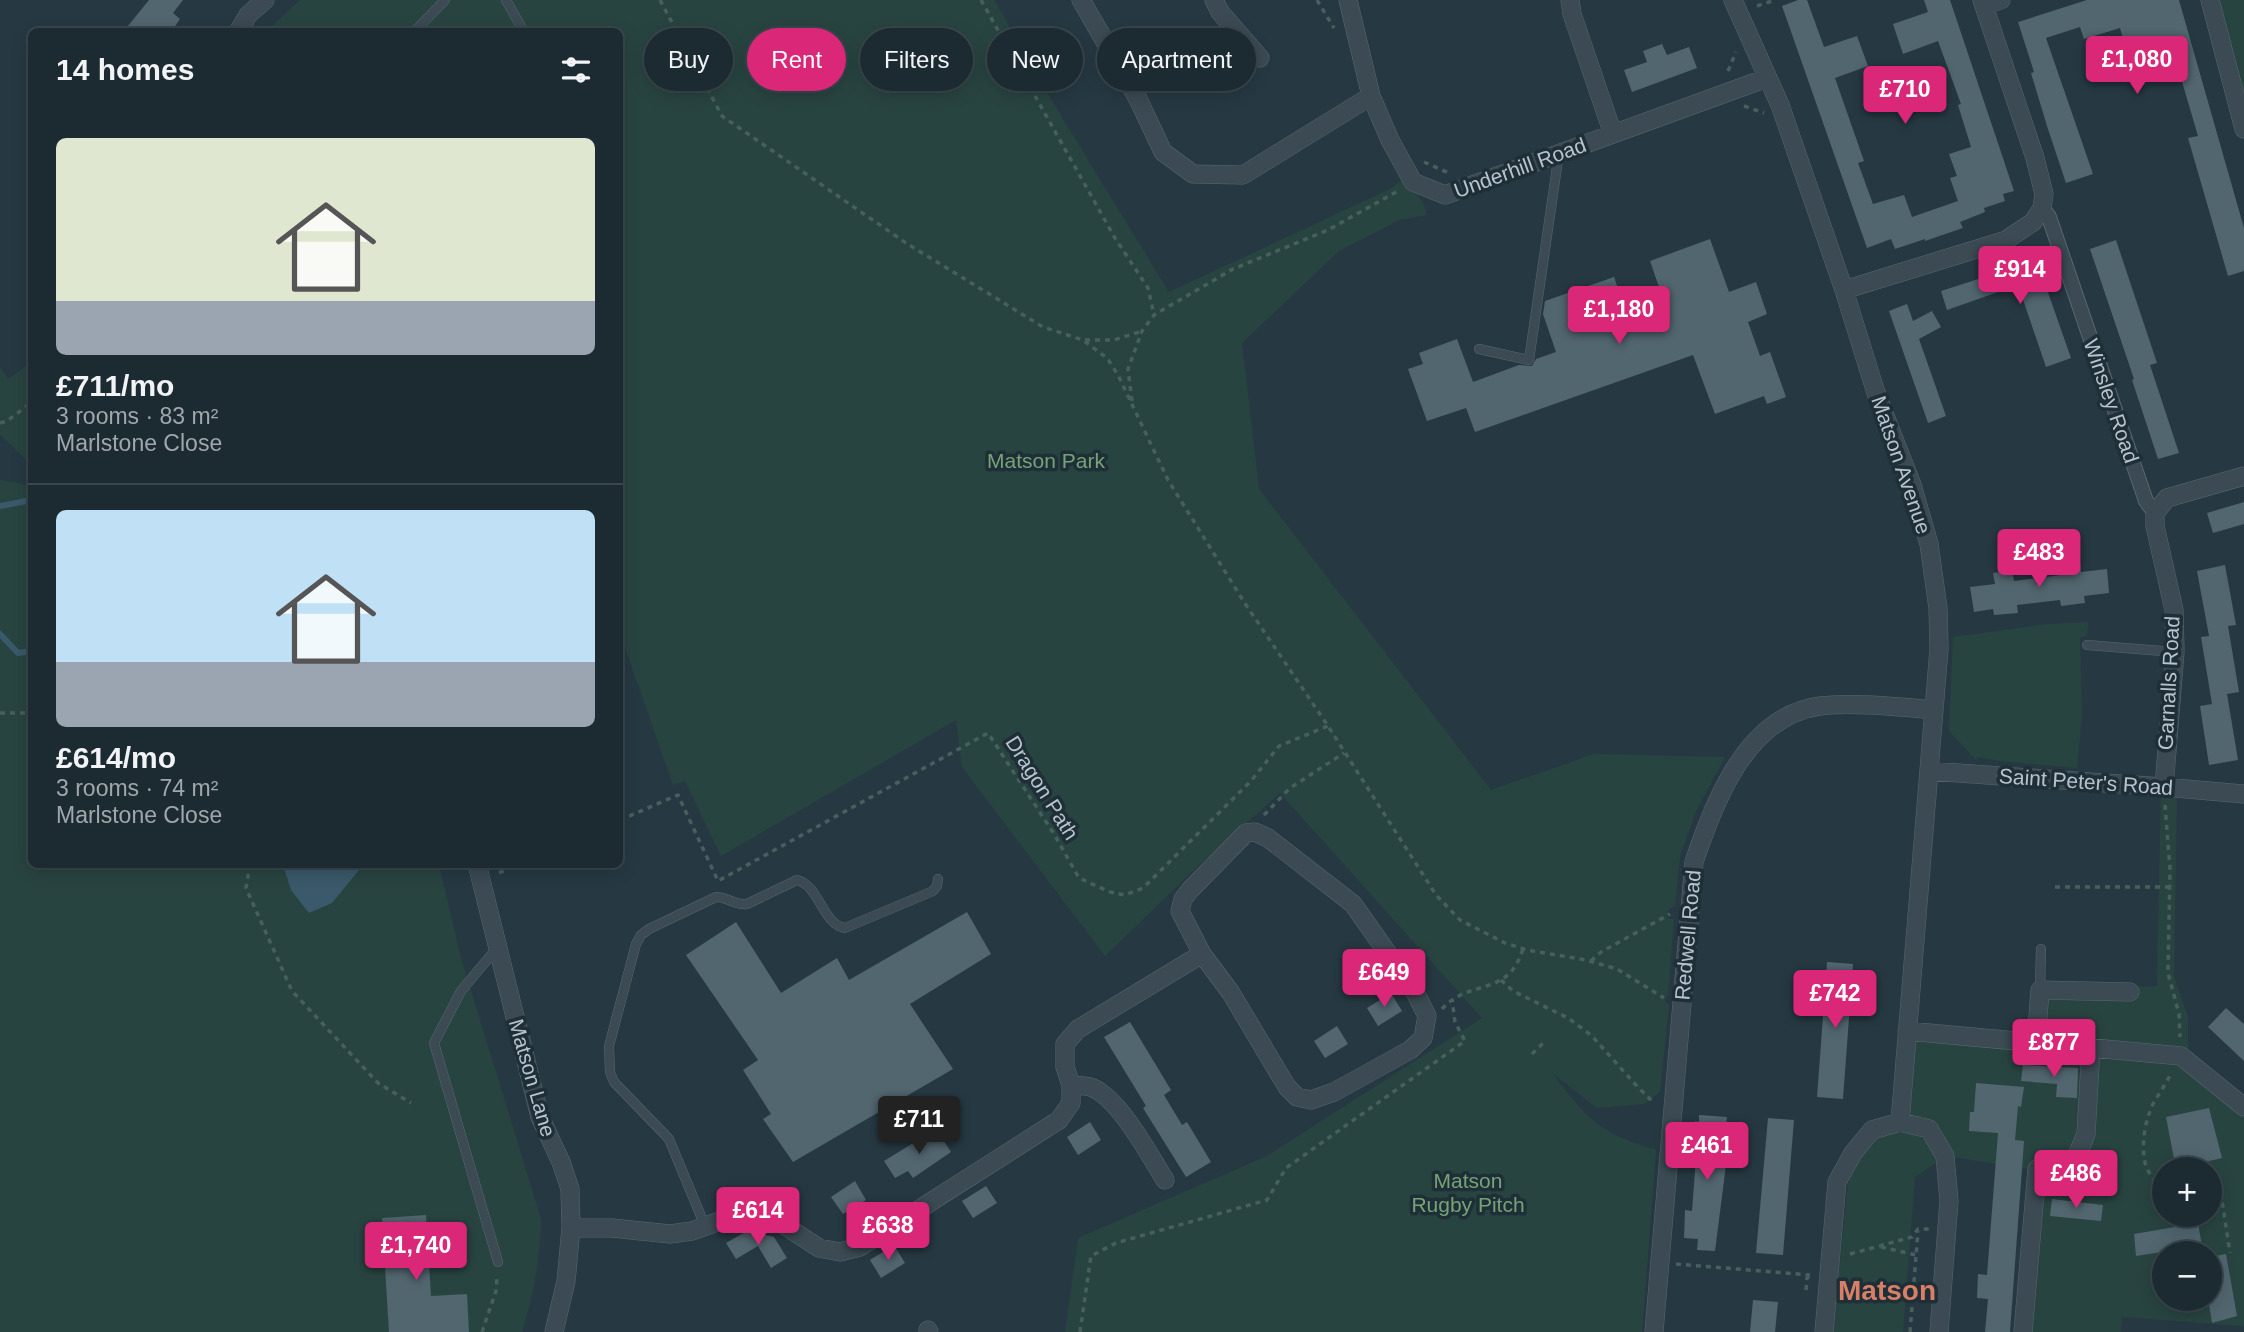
<!DOCTYPE html>
<meta charset="utf-8">
<style>
:root{--surface:#1c2b32;--page:#29373e;--text:#f1f3f6;--muted:#a0a7ac;--line:#3a474d;--accent:#db2777}
body{margin:0;font-family:Helvetica,sans-serif;background:var(--page);color:var(--text);height:100vh;display:flex;flex-direction:column;font-size:26px;white-space:nowrap}
*{box-sizing:border-box;margin:0}
p{font-size:23px;color:var(--muted)}
.icon{flex:none;width:38px;height:38px;fill:none;stroke:currentColor;stroke-width:2;stroke-linecap:round;stroke-linejoin:round}
.map{position:relative;flex:1;overflow:hidden}
.side{position:absolute;left:28px;top:28px;width:595px;height:840px;display:flex;flex-direction:column;background:var(--surface);border-radius:10px;box-shadow:0 4px 18px #0003,0 0 0 2px var(--line)}
.side>*{flex:none}
.hud{position:absolute;left:644px;top:28px;width:665px;height:63px;display:flex;gap:14px}
.fabs{position:absolute;left:2152px;top:1157px;display:grid;gap:14px}
.fabs a{display:grid;place-items:center;width:70px;height:70px;border-radius:50%;background:var(--surface);box-shadow:0 4px 18px #0003,0 0 0 2px var(--line);font-size:35px}
.price{position:absolute;translate:-50% -60px;padding:0 16px;border-radius:7px;background:var(--accent);color:#fff;font-size:23px;line-height:46px;filter:drop-shadow(0 2px 4px #0008)}
.price::after{content:'';position:absolute;left:50%;top:42px;width:21px;height:16px;margin-left:-10px;background:inherit;clip-path:polygon(0 0,100% 0,50% 100%)}
.price.current{background:#222;color:#fff}
ul{padding:0;list-style:none}
li{display:grid;align-content:center;gap:14px;height:371px;padding:0 28px}
li+li{border-top:2px solid var(--line)}
li span{display:grid;place-items:center;height:217px;border-radius:10px;color:#555}
li>.icon{margin-inline-start:auto}
span .icon{width:126px;height:126px;fill:#fffc;stroke-width:1}
li b{font-size:30px}
h2{display:flex;justify-content:space-between;align-items:center;height:84px;padding:0 28px;font-size:30px}
.tag{padding:0 24px;border-radius:32px;background:var(--surface);box-shadow:0 4px 18px #0003,0 0 0 2px var(--line);font-size:24px;line-height:63px}
.tag.current{background:var(--accent);color:#fff}
.map>svg:first-child{display:block}
</style>
<div class="map">
<svg width="2244" height="1332" viewBox="0 0 2244 1332">
<rect width="100%" height="100%" fill="#263943"/>
<!-- green -->
<path fill="#284441" fill-rule="evenodd" d="M300,0H994L1067,126L1169,292L1390,189L1402,180L1423,202L1427,215L1399,220L1339,251L1242,343L1259,489L1491,790L1594,754L1725,757L1696,811L1680,856L1675,906L1668,910L1667,919H1674L1668,996H1666L1665,1001L1669,1005L1660,1092L1644,1104L1597,1108L1552,1073C1589,1120 1597,1132 1656,1150L1642,1332H1065L1078,1238L1267,1156L1482,1018L1280,793L1195,869L1105,956L962,767L956,720L721,856L685,781L673,785L620,633V32H266Z
M2210,0H2244V129Z
M31,362V465L0,434V367L8,379Z
M0,480L31,485L32,864L439,865L461,958L541,1219C540,1260 534,1293 522,1332H0Z
M2088,622L2087,636L2080,637L2082,715L2077,768L2000,761L1977,757V761L1949,731L1953,637L2048,624Z
M2161,787L2177,788L2174,977L2188,1017V1053L2182,1057L2244,1116V1326L2122,1317L2121,1332H2025L2037,1170L1945,1156L1929,1129L1900,1122L1907,1031L2036,1042L2040,990L2157,986ZM2165,1169H2210V1214H2165ZM2165,1253H2210V1298H2165Z
M1890,1129C1919,1132 1925,1136 1940,1160L1915,1177L1903,1332H1833L1848,1184C1854,1161 1868,1138 1890,1129Z"/>
<!-- water -->
<path fill="#3a596a" d="M283,865V864L363,865L332,903L309,913L291,890Z"/>
<g fill="none" stroke-linecap="round" stroke-linejoin="round">
<!-- stream -->
<path stroke="#3a596a" stroke-width="6" d="M0,506L32,500
M0,634L18,653L32,651"/>
</g>
<!-- building -->
<path fill="#526670" d="M149,0H183L173,13L180,19L171,32H123Z
M1798,0H1807L1824,47L1857,36L1868,66L1835,78L1864,161L1858,163L1873,204L1904,195L1912,217L1958,201L1950,178L1957,176L1949,154L1971,147L1958,105L1961,104L1938,41L1903,54L1893,24L1928,12L1924,0H1950L2014,191L2003,194L2005,201L1984,208L1985,212L1960,222L1963,228L1925,241V239L1895,249L1891,239L1867,248L1782,6Z
M2087,0H2179L2244,228V271L2228,276L2188,138L2198,136L2173,51L2130,63L2120,28L2084,39L2080,27L2046,38L2093,174L2066,183L2047,126L2031,73L2034,72L2018,22Z
M1662,44L1667,55L1689,47L1697,68L1632,92L1624,70L1647,62L1643,51Z
M1710,239L1729,292L1756,282L1767,314L1748,322L1760,356L1770,352L1786,397L1767,404L1764,396L1715,414L1693,355L1475,432L1466,408L1427,421L1408,369L1423,364L1419,353L1457,339L1473,382L1519,365L1532,366L1536,359L1556,352L1543,314L1545,301L1614,277L1623,303L1660,290L1650,261Z
M2116,240L2157,363L2150,365L2179,453L2158,459L2132,380L2134,379L2090,249Z
M2025,264L2027,267L2038,264L2071,358L2046,367L2018,285L1947,310L1941,291Z
M1907,304L1913,321L1932,311L1941,327L1919,339L1946,416L1928,423L1889,311Z
M2244,502V524L2213,533L2207,513Z
M2080,561L2081,572L2107,569L2109,593L2084,596L2085,603L2061,606L2060,600L2017,605L2018,613L1994,615L1993,609L1974,612L1970,587L1995,584L1993,573L2012,570L2014,581L2061,575L2059,564Z
M2225,565L2236,625L2228,626L2239,692L2227,694L2238,760L2209,765L2200,706L2212,704L2201,637L2209,636L2197,571Z
M967,912L991,954L910,1004L953,1069L793,1162L763,1119L771,1114L743,1070L758,1060L686,955L736,922L781,993L837,958L849,980Z
M1827,962L1853,964L1843,1099L1817,1097Z
M1391,993L1402,1011L1378,1026L1367,1008Z
M2226,1008L2244,1024V1061L2208,1027Z
M1130,1022L1171,1090L1164,1095L1182,1125L1187,1122L1211,1162L1186,1177L1143,1108L1146,1106L1104,1037Z
M1337,1026L1348,1044L1325,1058L1314,1041Z
M2023,1065L2078,1068L2077,1098L2056,1097L2057,1084L2021,1081Z
M1976,1083L2024,1087L2021,1107L2018,1106L2015,1140L2024,1141L2010,1332H1985L1988,1299L1977,1298L1978,1274L1987,1275L1998,1133L1969,1131L1970,1112H1974Z
M2209,1108L2222,1158L2176,1169L2166,1117Z
M1699,1115L1727,1117L1722,1165H1726L1715,1251L1697,1250L1698,1239L1684,1238L1685,1210L1692,1211L1696,1158H1693L1695,1121L1699,1122Z
M1768,1118L1794,1120L1783,1255L1756,1253Z
M1090,1122L1101,1140L1078,1155L1067,1137Z
M936,1129L951,1152L913,1178L908,1171L895,1178L884,1161Z
M855,1181L866,1200L843,1214L831,1197Z
M986,1186L997,1203L973,1218L962,1201Z
M2052,1199L2103,1205L2101,1221L2050,1216Z
M426,1215L431,1296L467,1294L469,1332H389L382,1218Z
M2198,1223L2202,1246L2136,1256L2134,1234Z
M747,1231L774,1237L787,1258L771,1268L758,1246L736,1259L726,1243Z
M894,1245L905,1263L881,1278L870,1260Z
M2226,1254L2237,1316L2212,1323L2208,1298H2210V1257Z
M1753,1300L1778,1302L1775,1332H1750Z"/>
<g fill="none" stroke-linecap="round" stroke-linejoin="round">
<!-- service casing -->
<g stroke="#596770" stroke-width="10">
<path id="service" d="M506,0L524,32
M414,32L445,0
M1479,349L1529,360L1559,153
M2087,645L2175,652
M497,948L461,991L434,1043L498,1262
M2040,990L2041,949
M705,1226L669,1139L614,1082L610,1072L609,1046L636,944L641,935L649,929L716,897C728,897 736,906 747,904L797,880C820,886 822,924 845,928L933,891L937,886L938,879"/>
</g>
<!-- pedestrian casing -->
<g stroke="#596770" stroke-width="16">
<path id="pedestrian" d="M2042,208L2049,217L2146,501L2155,513"/>
</g>
<!-- minor casing -->
<g stroke="#596770" stroke-width="19">
<path id="minor" d="M1081,0L1138,99L1163,152L1193,174L1243,175L1371,96
M1214,0L1220,12L1260,58
M1348,0L1371,96L1390,140L1413,182L1445,195L1767,78
M1570,0L1572,14L1613,134
M1733,0L1780,105L1844,290L1876,393L1912,485L1929,544L1938,608L1939,649L1900,1122
M2210,0L2244,129
M1984,5L2001,0
M238,32L248,15L265,0
M1844,290L2006,240L2033,222L2042,208L2044,194L2035,158L1982,0
M1929,771L2164,787L2244,794
M2164,787L2175,652L2174,610L2155,526V513L2167,498L2244,476
M1255,832L1268,838L1353,904L1415,992L1427,1016L1423,1038L1410,1050L1334,1092L1311,1100L1297,1097L1287,1087L1231,993L1202,954L1180,911L1183,899L1190,890L1246,833Z
M477,864L540,1117L561,1162L570,1189L571,1228L566,1281L554,1332
M1907,1031L2181,1056L2244,1107
M2036,1042L2040,990L2130,992
M1071,1085C1078,1086 1086,1085 1093,1088C1120,1100 1149,1154 1165,1180
M571,1228H612L670,1234L692,1231L739,1214H767L819,1248L840,1252L860,1247L1059,1120L1071,1103V1085L1065,1067V1044L1078,1029L1202,954
M928,1330L929,1332
M1654,1332L1694,862C1715,801 1746,716 1820,706C1853,702 1900,707 1934,710
M1824,1332L1837,1182L1853,1153L1872,1130L1900,1122L1929,1129L1945,1156L1949,1201L1939,1332
M2023,1332L2037,1169H2052L2076,1158L2086,1134L2091,1047"/>
</g>
<!-- path -->
<path stroke="#47605d" stroke-width="3.5" stroke-dasharray="5 5" stroke-linecap="butt" d="M660,0L722,116L906,243L1043,327L1083,340L1107,358L1118,375L1168,480L1244,602L1328,726L1436,895L1460,920L1505,943L1527,950L1586,960L1617,969L1664,998
M981,0L1115,238L1148,288L1154,315
M1317,0L1334,28
M1757,6L1775,0
M1728,71L1736,52
M1744,106L1764,113
M1424,162L1449,173
M1085,340H1114L1142,331
M1132,401L1128,369L1142,331L1154,315L1233,269L1328,230L1398,191
M0,423L7,421L32,402
M0,713H32
M2165,805L2170,869L2168,973L2179,1014L2180,1037
M1264,815L1290,788L1344,753
M620,820L678,795L718,881L988,733L1054,834L1079,878L1110,892L1125,895L1143,888L1251,781L1279,746L1328,726
M250,864L246,888L292,991L378,1083L411,1103
M499,873L518,864
M2055,887H2169
M1591,961L1601,952L1670,914
M1501,980L1513,991L1568,1018L1592,1036L1635,1084L1654,1103
M1442,1009C1470,978 1508,998 1523,949
M1532,1054L1544,1042
M2210,1196L2221,1194L2230,1253
M2165,1200C2161,1186 2151,1179 2146,1166C2140,1148 2145,1119 2154,1102C2160,1092 2166,1084 2171,1073
M2167,1214L2168,1221
M1881,1247L1916,1255
M1850,1254L1912,1237L1918,1229H1930
M1676,1264L1810,1275
M1806,1290L1807,1278L1810,1275
M482,1332L496,1291L497,1277
M1080,1332L1091,1256L1116,1243L1267,1200L1286,1168L1465,1041L1455,1022L1452,999
M1910,1332L1918,1231"/>
<!-- service -->
<use href="#service" stroke="#3b4a53" stroke-width="9"/>
<!-- pedestrian -->
<use href="#pedestrian" stroke="#3b4a53" stroke-width="14"/>
<!-- minor -->
<use href="#minor" stroke="#3b4a53" stroke-width="18"/>
</g>
<g text-anchor="middle" stroke-width="7" stroke-linejoin="round" paint-order="stroke">
<!-- street labels -->
<g font-size="21" fill="#b8c4cc" stroke="#1f2f38">
<text transform="translate(1520 168) rotate(-20)" y="7">Underhill Road</text>
<text transform="translate(2111 401) rotate(71)" y="7">Winsley Road</text>
<text transform="translate(1901 465) rotate(71)" y="7">Matson Avenue</text>
<text transform="translate(2169 683) rotate(-87)" y="7">Garnalls Road</text>
<text transform="translate(2086 782) rotate(4)" y="7">Saint Peter's Road</text>
<text transform="translate(1042 788) rotate(58)" y="7">Dragon Path</text>
<text transform="translate(1688 935) rotate(-85)" y="7">Redwell Road</text>
<text transform="translate(532 1078) rotate(74)" y="7">Matson Lane</text>
</g>
<!-- park labels -->
<g font-size="21" fill="#76a376" stroke="#1f2f38">
<text x="1046" y="468">Matson Park</text>
<text x="1468" y="1188">Matson<tspan x="1468" dy="24">Rugby Pitch</tspan></text>
</g>
<!-- district labels -->
<g font-size="28" font-weight="bold" fill="#d87f67" stroke="#1f2f38">
<text x="1887" y="1300">Matson</text>
</g>
</g>
</svg>
<div class="fabs">
<a>+</a>
<a>−</a>
</div>
<b class="price" style="left:2137px;top:96px">£1,080</b>
<b class="price" style="left:1905px;top:126px">£710</b>
<b class="price" style="left:2020px;top:306px">£914</b>
<b class="price" style="left:1619px;top:346px">£1,180</b>
<b class="price" style="left:2039px;top:589px">£483</b>
<b class="price" style="left:1384px;top:1009px">£649</b>
<b class="price" style="left:1835px;top:1030px">£742</b>
<b class="price" style="left:2054px;top:1079px">£877</b>
<b class="price current" style="left:919px;top:1156px">£711</b>
<b class="price" style="left:1707px;top:1182px">£461</b>
<b class="price" style="left:2076px;top:1210px">£486</b>
<b class="price" style="left:758px;top:1247px">£614</b>
<b class="price" style="left:888px;top:1262px">£638</b>
<b class="price" style="left:416px;top:1282px">£1,740</b>
<div class="hud">
<a class="tag">Buy</a>
<a class="tag current">Rent</a>
<a class="tag">Filters</a>
<a class="tag">New</a>
<a class="tag">Apartment</a>
</div>
<section class="side">
<h2>14 homes<svg class="icon" aria-label="filters" viewBox="0 0 24 24"><path d="M4 7h16M4 17h16"/><circle cx="9" cy="7" r="2"/><circle cx="15" cy="17" r="2"/></svg></h2>
<ul>
<li><span style="background:linear-gradient(#dfe7d0 75%,#9aa5b1 0)"><svg class="icon" aria-label="home" viewBox="0 0 24 24"><path d="M3 11l9-7 9 7M6 9v11h12V9"/></svg></span><div><b>£711/mo</b><p>3 rooms · 83 m²</p><p>Marlstone Close</p></div></li>
<li><span style="background:linear-gradient(#bfe0f5 70%,#9aa5b1 0)"><svg class="icon" aria-label="home" viewBox="0 0 24 24"><path d="M3 11l9-7 9 7M6 9v11h12V9"/></svg></span><div><b>£614/mo</b><p>3 rooms · 74 m²</p><p>Marlstone Close</p></div></li>
</ul>
</section>
</div>
